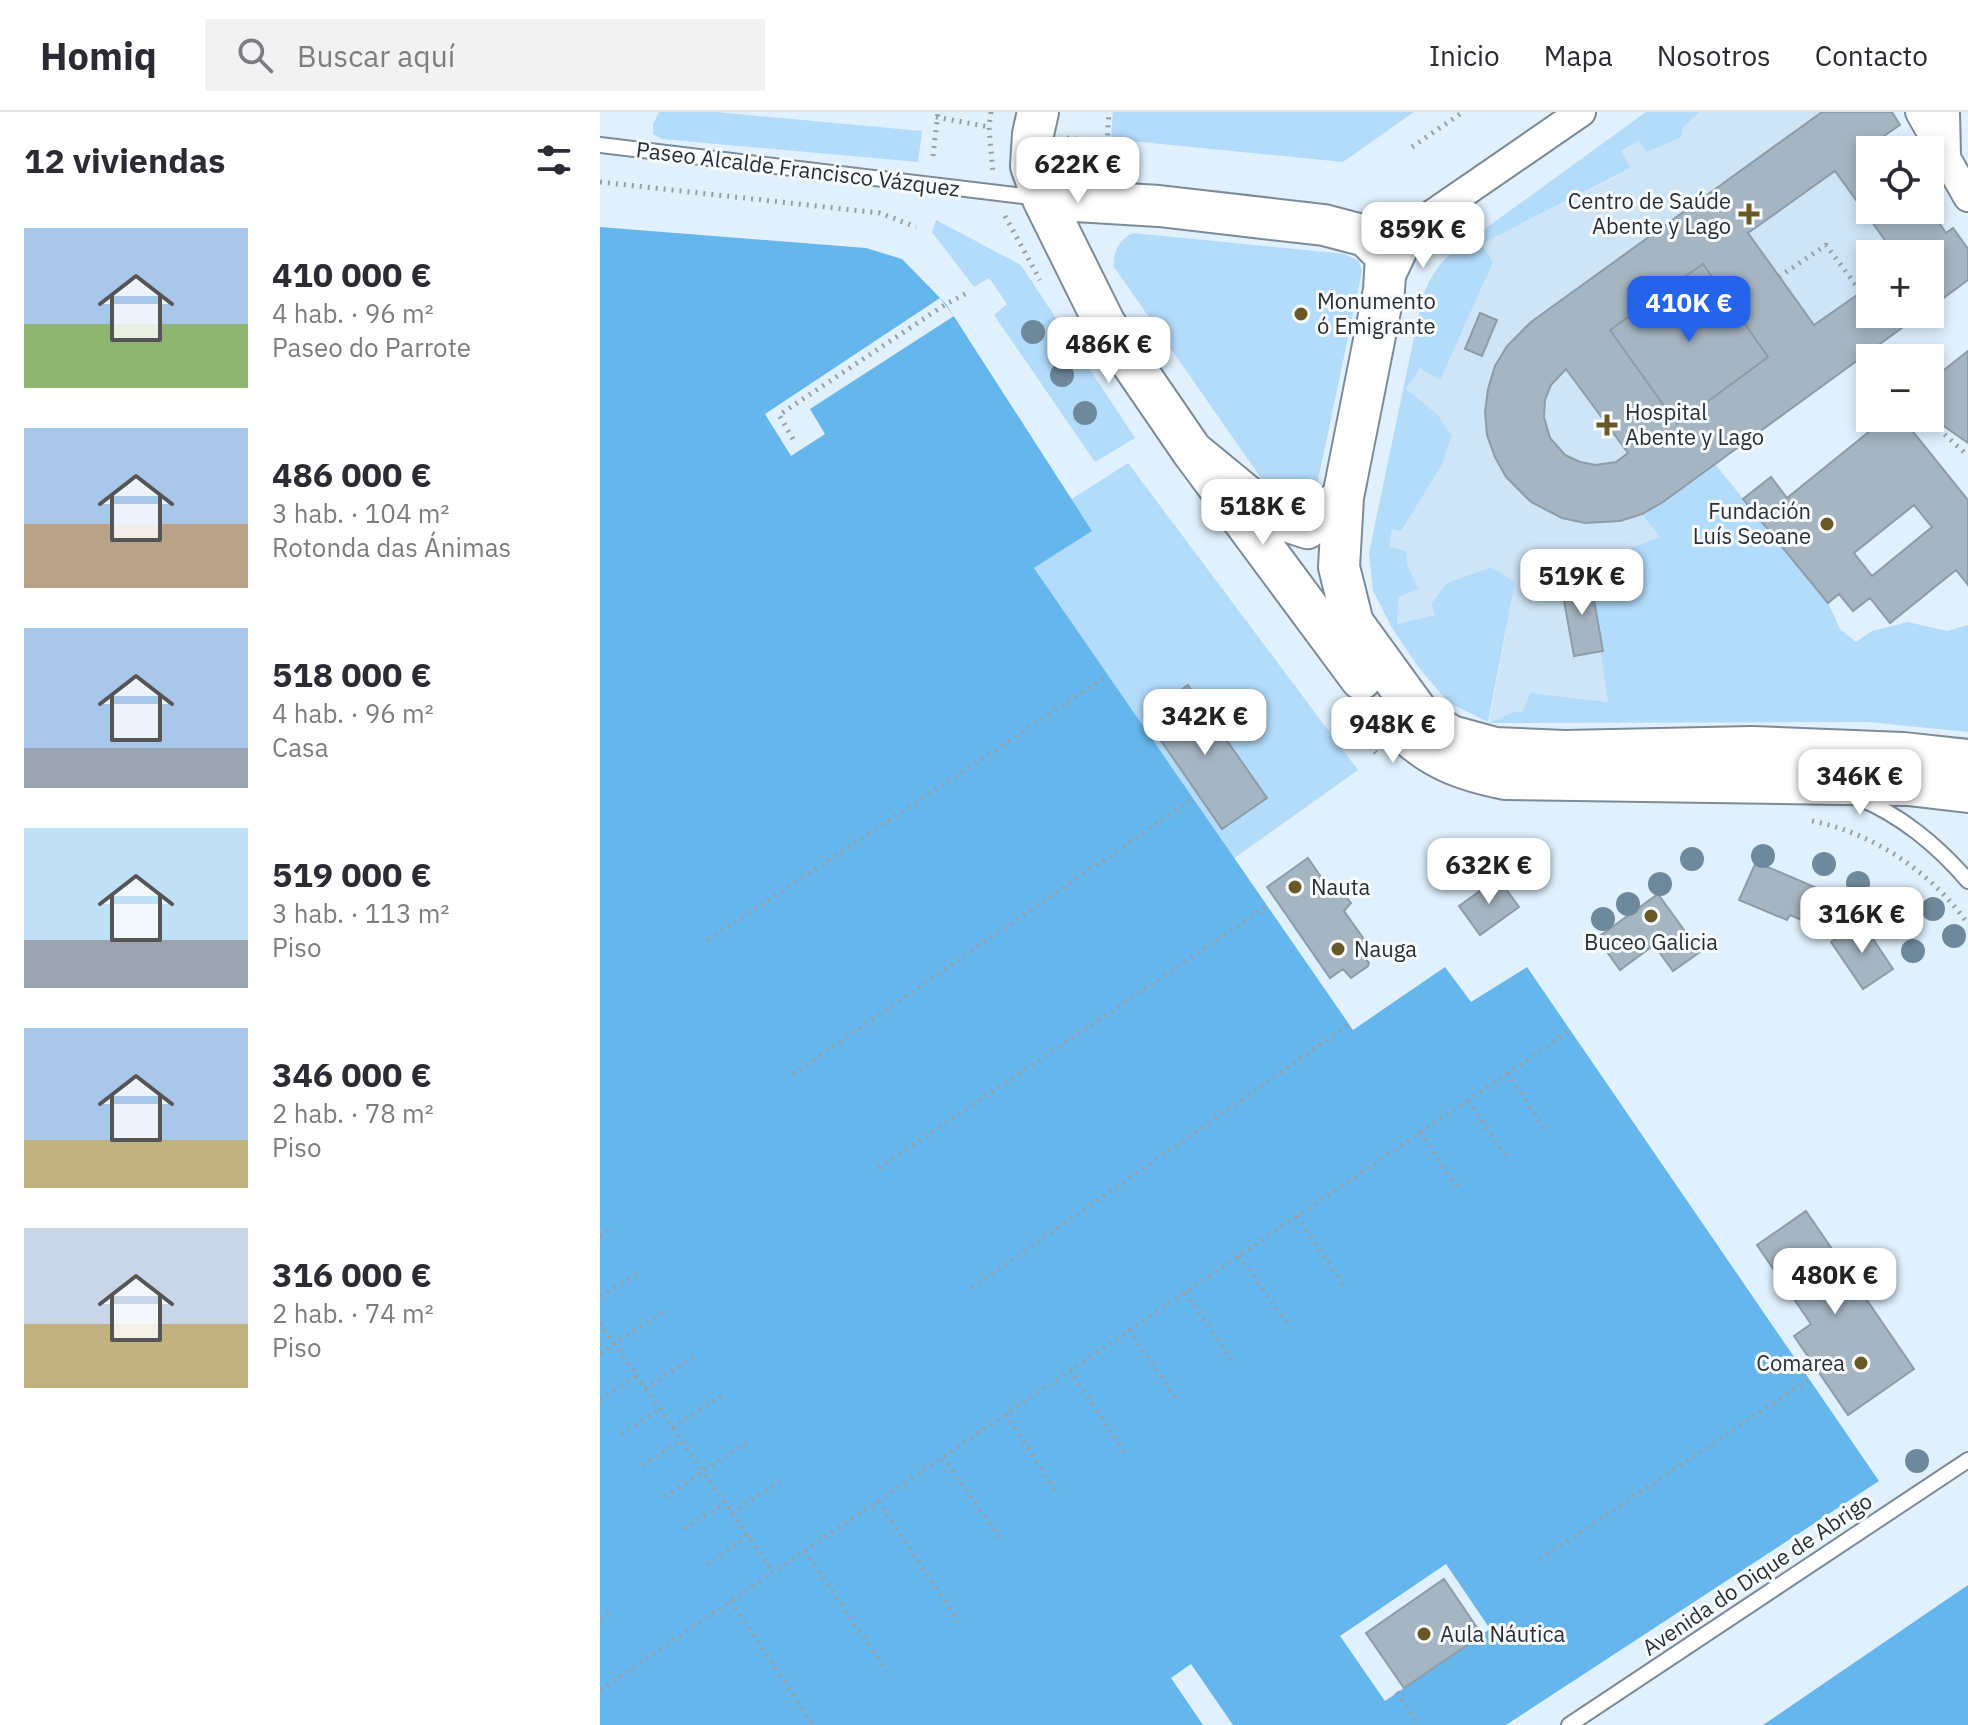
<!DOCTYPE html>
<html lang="es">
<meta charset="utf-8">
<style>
:root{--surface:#fff;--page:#f2f2f3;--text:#2b2b33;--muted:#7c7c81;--line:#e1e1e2;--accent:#2563eb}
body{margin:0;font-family:"IBM Plex Sans",sans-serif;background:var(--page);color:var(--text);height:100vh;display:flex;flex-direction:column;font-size:30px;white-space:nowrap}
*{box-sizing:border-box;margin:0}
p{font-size:26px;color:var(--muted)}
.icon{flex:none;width:44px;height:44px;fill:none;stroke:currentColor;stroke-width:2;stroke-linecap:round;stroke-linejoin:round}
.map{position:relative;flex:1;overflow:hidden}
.panel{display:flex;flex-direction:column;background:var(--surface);width:600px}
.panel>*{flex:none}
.controls{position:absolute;left:1256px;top:24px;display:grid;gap:16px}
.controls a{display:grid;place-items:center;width:88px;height:88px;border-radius:0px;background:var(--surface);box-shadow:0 4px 12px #0003;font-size:40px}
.price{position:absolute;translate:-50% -68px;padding:0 18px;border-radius:16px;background:#fff;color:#222;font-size:26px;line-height:52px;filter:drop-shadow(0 2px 4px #0008)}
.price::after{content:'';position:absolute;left:50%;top:48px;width:24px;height:18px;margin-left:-12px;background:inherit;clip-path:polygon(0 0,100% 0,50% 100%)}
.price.selected{background:var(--accent);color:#fff}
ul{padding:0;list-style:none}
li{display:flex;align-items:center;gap:24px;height:200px;padding:0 24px}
li span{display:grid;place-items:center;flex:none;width:224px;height:160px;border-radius:0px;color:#555}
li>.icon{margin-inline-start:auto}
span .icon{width:96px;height:96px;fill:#fffc;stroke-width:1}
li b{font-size:34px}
h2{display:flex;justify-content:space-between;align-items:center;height:96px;padding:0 24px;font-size:34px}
header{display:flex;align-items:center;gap:48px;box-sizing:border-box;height:112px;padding:0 40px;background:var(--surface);border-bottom:2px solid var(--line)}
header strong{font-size:38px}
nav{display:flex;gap:44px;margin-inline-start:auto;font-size:28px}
.search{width:560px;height:72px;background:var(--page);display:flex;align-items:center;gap:20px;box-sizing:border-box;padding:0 28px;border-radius:0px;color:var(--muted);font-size:30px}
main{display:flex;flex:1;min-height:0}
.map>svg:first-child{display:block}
</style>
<header>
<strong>Homiq</strong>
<div class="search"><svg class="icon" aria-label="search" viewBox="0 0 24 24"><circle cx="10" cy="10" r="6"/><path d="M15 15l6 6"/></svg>Buscar aquí</div>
<nav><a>Inicio</a><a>Mapa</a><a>Nosotros</a><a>Contacto</a></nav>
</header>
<main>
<section class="panel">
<h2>12 viviendas<svg class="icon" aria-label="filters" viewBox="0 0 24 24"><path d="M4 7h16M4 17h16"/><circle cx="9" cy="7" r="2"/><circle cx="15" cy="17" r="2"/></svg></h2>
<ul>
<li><span style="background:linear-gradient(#a9c7e8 60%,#8fb573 0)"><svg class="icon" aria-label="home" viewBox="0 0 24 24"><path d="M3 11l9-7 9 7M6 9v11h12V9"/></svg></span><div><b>410 000 €</b><p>4 hab. · 96 m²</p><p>Paseo do Parrote</p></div></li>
<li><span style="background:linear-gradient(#a9c7e8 60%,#b9a48a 0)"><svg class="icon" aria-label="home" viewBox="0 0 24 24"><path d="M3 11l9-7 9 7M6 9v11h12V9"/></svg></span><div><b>486 000 €</b><p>3 hab. · 104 m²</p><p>Rotonda das Ánimas</p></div></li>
<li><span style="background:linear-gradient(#a9c7e8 75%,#9aa5b1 0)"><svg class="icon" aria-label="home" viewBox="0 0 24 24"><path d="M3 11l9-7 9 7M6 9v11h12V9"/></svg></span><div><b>518 000 €</b><p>4 hab. · 96 m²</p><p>Casa</p></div></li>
<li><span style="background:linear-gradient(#bfe0f5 70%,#9aa5b1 0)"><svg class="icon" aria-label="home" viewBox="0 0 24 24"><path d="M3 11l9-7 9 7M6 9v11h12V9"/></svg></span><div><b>519 000 €</b><p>3 hab. · 113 m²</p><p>Piso</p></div></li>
<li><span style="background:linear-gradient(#a9c7e8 70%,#c2b280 0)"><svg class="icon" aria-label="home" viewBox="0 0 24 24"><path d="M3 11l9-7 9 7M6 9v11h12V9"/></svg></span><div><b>346 000 €</b><p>2 hab. · 78 m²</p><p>Piso</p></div></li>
<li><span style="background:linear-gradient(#c9d6e8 60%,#c2b280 0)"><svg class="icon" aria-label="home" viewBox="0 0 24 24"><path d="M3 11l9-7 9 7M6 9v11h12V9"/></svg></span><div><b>316 000 €</b><p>2 hab. · 74 m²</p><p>Piso</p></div></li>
</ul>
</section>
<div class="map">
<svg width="1368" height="1613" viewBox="0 0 1368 1613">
<rect width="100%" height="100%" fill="#e0f0fd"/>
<!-- built -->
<path fill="#cee5f7" d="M1100,0H1292L1300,13L1281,26L1289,38H1270V98L1330,97L1346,121L1368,137V168L1330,196V142H1270V202H1321L1063,390L1043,402L1061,425L1028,437L981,442L990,466L1009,590L930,581L922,600H913L889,611L915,470L890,455L847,471L835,503L797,513L799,485L818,477L808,454L806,439L789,435L792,417L837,302L806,277L820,255L840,268L881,132L1031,57L1021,41L1039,28L1083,15Z"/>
<!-- green -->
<path fill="#b3dcfb" d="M59,0H116L322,19L318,50L62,27L53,22V12Z
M513,0H814L743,50L511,27Z
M1046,0H1100L1083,15L1081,25L1047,40L1039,28L1021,40L1031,56L881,132L893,150L840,268L820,256L806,277L837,302L852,324L841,354L801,419L792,417L789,435L806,439L808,455L819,477L799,485L797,512L835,503L831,492L847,471L891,455L915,470L888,610L848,590L819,556L792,516L773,479L769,441L822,187C828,168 836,156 850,142Z
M336,108L421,153L535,326L495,350L394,203L407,192L389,166L374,175L332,120Z
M533,121L745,142L759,149L762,159L716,378L703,391L692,394L670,379L514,155C512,140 520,127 533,121Z
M528,351L758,658L633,747L434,456L491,419L470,388Z
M1115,352L1228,491L1240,517L1256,530L1272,519L1308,510L1347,519L1368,513V620L1268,610L889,611L913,600H922L930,581L1008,590L990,466L981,442L1028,437L1060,425L1042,402Z"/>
<!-- water -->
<path fill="#66b6ee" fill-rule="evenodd" d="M0,115L266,136L302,147L346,192L492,419L434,456L753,918L845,855L871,890L927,855L1279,1369L906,1613H633L591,1552L571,1566L603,1613H0ZM846,1452L890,1517L785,1589L740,1524Z
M1368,1473V1613H1163Z"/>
<!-- pier -->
<path fill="#e0f0fd" d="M340,186L354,204L210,297L225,322L191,344L165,302Z"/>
<!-- building -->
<path fill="#a6b5c2" stroke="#8c9ca8" stroke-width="2" fill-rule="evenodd" d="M1222,0H1292L1300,13L1281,26L1289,38H1270V98L1330,97L1346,121L1353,116L1368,137V168L1330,196V142H1295L1235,59L1148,121L1214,213L1270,174V202H1321L1063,390L1042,402L1020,409L985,411L962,406L931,390L906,365L895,345L887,323L885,300L888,277L895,254L907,234L931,210ZM1103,152L1168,245L1077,312L1010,218ZM966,257L1028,341L1016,350L996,353L980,350L965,343L950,326L944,305L945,288L951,273Z
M1103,152L1168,245L1077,312L1010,218Z
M880,201L897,208L882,244L865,237Z
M1368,239V331L1341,312L1330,300V269Z
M1286,306H1302L1368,388V473L1356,458L1290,511L1270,486L1253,499L1239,482L1228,491L1143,387L1171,365L1187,386ZM1314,393L1332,415L1272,464L1254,441Z
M990,466L1003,539L974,544L961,472Z
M588,573L667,686L622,717L544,604Z
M708,746L734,784L740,780L744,782L751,791L744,799L771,837L763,843L769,851L768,854L751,866L743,857L730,866L667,775Z
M1156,750L1240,786L1226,818L1190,803L1187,808L1139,788Z
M898,766L919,795L880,823L859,794Z
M1058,782L1100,840L1073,859L1054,833L1020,858L997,826Z
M1261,809L1293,857L1263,877L1231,830Z
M1206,1099L1314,1257L1248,1303L1194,1224L1211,1212L1157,1133Z
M844,1467L882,1523L804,1576L766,1521Z"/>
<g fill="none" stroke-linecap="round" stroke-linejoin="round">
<!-- lane casing -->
<g stroke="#7c8b97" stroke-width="18">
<path id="lane" d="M0,33L440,86
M1258,686C1300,702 1339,735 1368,769
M969,1613L1368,1348"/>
</g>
<!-- street casing -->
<g stroke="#7c8b97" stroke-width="32">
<path id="street" d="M1320,0L1368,85
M1345,0L1346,44
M788,170L814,115L981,0"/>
</g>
<!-- secondary casing -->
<g stroke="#7c8b97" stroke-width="44">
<path id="secondary" d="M438,0L433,22L431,54L443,87L505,212L592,339L671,404L707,416L743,385
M443,87L559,94L724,113L766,124L786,144L784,178L743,385L739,455L753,511L822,606L851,624L895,636L965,639L1152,635L1303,641L1368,648
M592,339L761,567
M807,622C836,649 866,659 905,667L1308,673L1368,680"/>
</g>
<!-- path -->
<path stroke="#94a0a9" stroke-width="5" stroke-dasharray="2 6" stroke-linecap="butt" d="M391,0L389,15L393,60
M336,5L389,15
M467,26L507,31L509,0
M812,35L863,0
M333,44L338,0
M0,70L280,101L316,115
M405,104L440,168
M1179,165L1226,133L1270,192
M1327,306L1368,344
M193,327L179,303L346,192L369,180
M740,596L757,621L776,641
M1212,709C1274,721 1332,761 1368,812
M108,828L507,564
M907,961L947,1020
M193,962L592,687
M868,989L908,1047
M820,1020L860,1080
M279,1056L666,795
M697,1104L746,1177
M0,1124L8,1118
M639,1144L691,1216
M372,1176L750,912
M585,1180L635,1253
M0,1184L39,1161
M0,1211L173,1460
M529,1218L579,1290
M0,1241L65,1199
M470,1258L525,1341
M45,1277L94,1244
M0,1287L36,1264
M406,1302L458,1383
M72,1315L123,1283
M21,1322L60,1297
M343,1345L400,1426
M42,1353L81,1328
M65,1385L151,1327
M278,1389L359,1510
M132,1401L180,1369
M84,1417L125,1391
M205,1439L287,1559
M940,1447L1209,1267
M107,1452L148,1424
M131,1489L213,1613
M0,1507L9,1501
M0,1578L971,918
M797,1580L819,1613"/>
<!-- lane -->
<use href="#lane" stroke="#fff" stroke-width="14"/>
<!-- street -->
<use href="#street" stroke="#fff" stroke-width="28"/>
<!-- secondary -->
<use href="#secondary" stroke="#fff" stroke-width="40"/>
</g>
<!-- trees -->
<g fill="#6f899c">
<circle cx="433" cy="220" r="12"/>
<circle cx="462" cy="263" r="12"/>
<circle cx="485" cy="301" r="12"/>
<circle cx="1163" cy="744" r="12"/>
<circle cx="1092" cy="747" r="12"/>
<circle cx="1224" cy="752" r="12"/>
<circle cx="1258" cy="771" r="12"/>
<circle cx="1060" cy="772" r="12"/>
<circle cx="1028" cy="792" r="12"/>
<circle cx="1333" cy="797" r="12"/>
<circle cx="1284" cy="798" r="12"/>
<circle cx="1003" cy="807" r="12"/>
<circle cx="1354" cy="824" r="12"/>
<circle cx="1313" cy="839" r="12"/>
<circle cx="1317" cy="1349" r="12"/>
</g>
<!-- markers -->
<g fill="#695926" stroke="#f8fbfe" stroke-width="3">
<path d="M1145 90h8v8h8v8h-8v8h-8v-8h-8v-8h8z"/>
<circle cx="701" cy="202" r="8"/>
<path d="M1003 301h8v8h8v8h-8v8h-8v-8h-8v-8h8z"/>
<circle cx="1227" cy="412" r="8"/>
<circle cx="695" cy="775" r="8"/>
<circle cx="1051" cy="804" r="8"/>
<circle cx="738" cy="837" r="8"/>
<circle cx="1261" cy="1251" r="8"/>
<circle cx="824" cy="1522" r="8"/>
</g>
<g text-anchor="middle" stroke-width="6" stroke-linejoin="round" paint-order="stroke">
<!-- street labels -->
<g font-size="22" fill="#282e33" stroke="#f8fbfe">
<text transform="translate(198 57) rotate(7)" y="8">Paseo Alcalde Francisco Vázquez</text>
<text transform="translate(1157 1462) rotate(-34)" y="8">Avenida do Dique de Abrigo</text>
</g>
<!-- poi labels -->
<g font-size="22" fill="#282e33" stroke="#f8fbfe" text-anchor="start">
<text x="1131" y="97" text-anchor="end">Centro de Saúde<tspan x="1131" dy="25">Abente y Lago</tspan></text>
<text x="717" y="197">Monumento<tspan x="717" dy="25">ó Emigrante</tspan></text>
<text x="1025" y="308">Hospital<tspan x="1025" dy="25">Abente y Lago</tspan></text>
<text x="1211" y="407" text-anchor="end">Fundación<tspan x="1211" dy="25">Luís Seoane</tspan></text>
<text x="711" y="783">Nauta</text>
<text x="1051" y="838" text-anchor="middle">Buceo Galicia</text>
<text x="754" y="845">Nauga</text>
<text x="1245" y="1259" text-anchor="end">Comarea</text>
<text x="840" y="1530">Aula Náutica</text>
</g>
</g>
</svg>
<div class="controls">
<a><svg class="icon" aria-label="locate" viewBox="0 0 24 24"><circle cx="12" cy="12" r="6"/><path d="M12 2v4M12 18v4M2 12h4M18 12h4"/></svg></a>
<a>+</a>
<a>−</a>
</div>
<b class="price" style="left:478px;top:93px">622K €</b>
<b class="price" style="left:823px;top:158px">859K €</b>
<b class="price selected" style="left:1089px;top:232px">410K €</b>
<b class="price" style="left:509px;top:273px">486K €</b>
<b class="price" style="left:663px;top:435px">518K €</b>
<b class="price" style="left:982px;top:505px">519K €</b>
<b class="price" style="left:605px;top:645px">342K €</b>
<b class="price" style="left:793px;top:653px">948K €</b>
<b class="price" style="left:1260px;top:705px">346K €</b>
<b class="price" style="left:889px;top:794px">632K €</b>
<b class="price" style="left:1262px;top:843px">316K €</b>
<b class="price" style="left:1235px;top:1204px">480K €</b>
</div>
</main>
